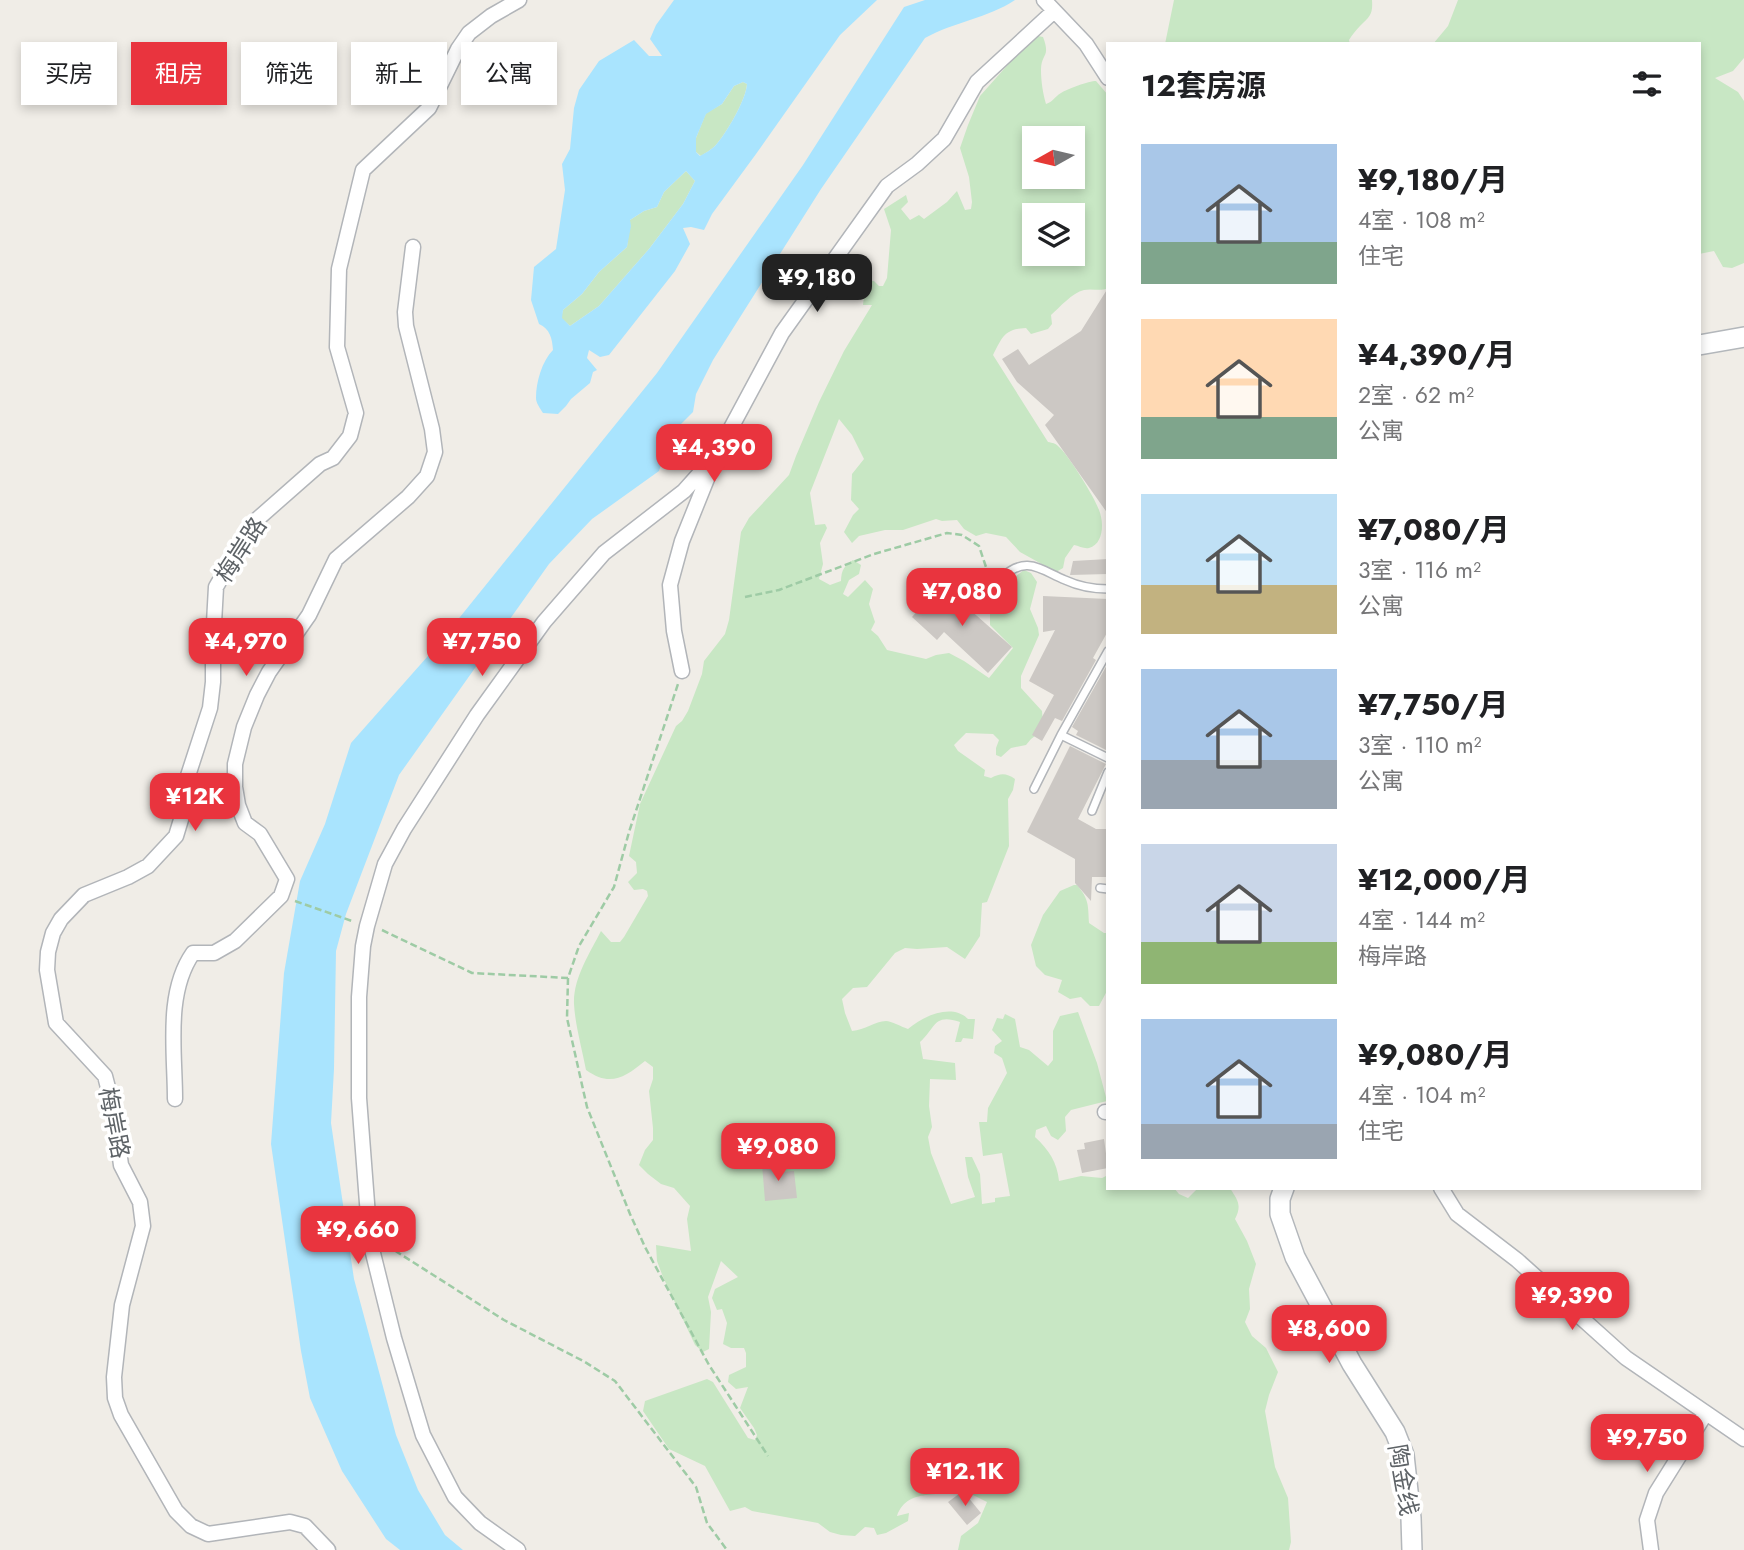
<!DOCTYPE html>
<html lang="zh">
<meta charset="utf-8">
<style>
:root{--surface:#fff;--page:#f6f6f6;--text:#202124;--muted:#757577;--accent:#e9343e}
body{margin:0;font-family:Jost,"Noto Sans SC",sans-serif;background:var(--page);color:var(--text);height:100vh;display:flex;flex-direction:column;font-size:26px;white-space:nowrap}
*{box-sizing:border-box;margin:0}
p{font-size:23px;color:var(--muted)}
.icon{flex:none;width:38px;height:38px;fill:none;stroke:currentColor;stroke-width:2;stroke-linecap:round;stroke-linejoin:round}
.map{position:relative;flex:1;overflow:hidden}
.details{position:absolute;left:1106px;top:42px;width:595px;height:1148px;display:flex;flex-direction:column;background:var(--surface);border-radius:0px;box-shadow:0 4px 10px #0003}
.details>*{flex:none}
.banner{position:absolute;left:21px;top:42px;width:665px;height:63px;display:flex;gap:14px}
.needle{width:46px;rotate:262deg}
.tools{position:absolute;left:1022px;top:126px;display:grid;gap:14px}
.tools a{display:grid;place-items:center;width:63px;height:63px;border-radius:0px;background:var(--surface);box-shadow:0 4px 10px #0003;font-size:35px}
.price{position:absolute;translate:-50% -60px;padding:0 16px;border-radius:14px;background:var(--accent);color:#fff;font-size:23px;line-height:46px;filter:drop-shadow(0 2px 4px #0008)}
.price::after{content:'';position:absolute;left:50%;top:42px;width:21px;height:16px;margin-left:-10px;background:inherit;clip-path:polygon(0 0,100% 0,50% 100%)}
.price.active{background:#222;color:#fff}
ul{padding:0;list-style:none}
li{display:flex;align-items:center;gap:21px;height:175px;padding:0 35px}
li span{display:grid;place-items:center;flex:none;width:196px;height:140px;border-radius:0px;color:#555}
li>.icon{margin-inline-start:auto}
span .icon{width:84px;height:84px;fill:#fffc;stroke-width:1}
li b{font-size:30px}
h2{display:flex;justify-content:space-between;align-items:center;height:84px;padding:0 35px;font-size:30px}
.pill{padding:0 24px;border-radius:0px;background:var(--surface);box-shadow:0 4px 10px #0003;font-size:24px;line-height:63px}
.pill.active{background:var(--accent);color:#fff}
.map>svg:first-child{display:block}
</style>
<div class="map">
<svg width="1744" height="1550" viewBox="0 0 1744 1550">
<rect width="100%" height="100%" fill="#f0ede7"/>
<!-- green -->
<path fill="#c8e7c4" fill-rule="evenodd" d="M1174,0H1372C1373,15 1370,16 1360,26C1356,30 1352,35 1349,40L1350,44H1165Z
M1458,0H1744V58L1733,71L1715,78L1738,92L1744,101V263L1732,268L1723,267L1714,251L1699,254V44H1433L1448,26Z
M1038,36L1043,37C1051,58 1041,53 1041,70C1041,81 1043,94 1046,104C1053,102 1054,97 1061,93C1067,89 1089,81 1096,81L1108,95V288C1100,292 1093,288 1084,290C1072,293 1060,307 1051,315L1052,324L1048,329L1031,334L1026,328C1004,329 1002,338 993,355L1048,442C1053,443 1055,443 1058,446C1068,454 1095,498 1099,510C1104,522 1104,544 1089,548C1084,549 1079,546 1074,545L1065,558L1063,568L1056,572L1020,552L1006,537L986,533L976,536L964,529L957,520L942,521L936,519L903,530H885L859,536L852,543L844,532L853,515L859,509L851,500L852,474L864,459L852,435L839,419L810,493L815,525L825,524L827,528L820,543L823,564L819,579L830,585L841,581C841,570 845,565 853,560L861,565L859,574L849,580L843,594L848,597L865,580L873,589L869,604L875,622L871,630L878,636L887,650L926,659L936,655L949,653L964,661L989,678L1013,648L990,625V600L999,589L1024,570L1031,573L1037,582L1030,609L1038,628L1039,635L1021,676V688L1042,711L1043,723L1039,733L1031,739L1026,745L1011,748L1001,757L996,755V748L999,740L993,734L966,733L954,745L958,751L985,770L984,776L991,778C1001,773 1006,773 1015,779L1013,790L1008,799L1009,846L987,902L982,903L980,936L965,959L947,947L917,949L905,948L895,953L867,987L853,988L842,999L845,1013L852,1031C865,1030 875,1021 886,1021C891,1021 902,1027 908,1029C923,1016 952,1003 968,1019H975L973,1039L963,1038L961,1042H955L960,1022C933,1013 936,1028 920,1042L923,1059L955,1063L956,1080L930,1079L929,1106L932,1127L928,1137L931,1153L951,1204L975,1197L968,1177L965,1157H972L980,1174L982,1204L995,1202V1198L1010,1196L1002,1153L983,1156L979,1122H987L988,1108L1007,1073L1002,1058L994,1053L995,1046L1002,1041L992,1030L997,1018L1003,1019L1005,1014L1015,1019L1020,1047L1029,1050L1048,1066L1053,1060V1031L1060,1016L1078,1012L1097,1063L1107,1101L1071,1110L1065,1117L1066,1131L1058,1140L1051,1136L1046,1126L1036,1130L1035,1137C1049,1150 1057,1162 1059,1181L1081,1176L1102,1178L1108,1175V1188H1174L1179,1194L1188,1198L1198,1188H1230C1238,1201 1242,1205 1235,1219L1247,1241L1256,1264L1249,1289L1250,1309L1245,1322L1252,1336L1266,1348L1278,1372L1269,1395L1265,1411L1275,1467L1288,1498L1291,1542L1289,1550H958L961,1536L978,1523L987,1502L971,1494L965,1484C946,1503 909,1483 897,1516L909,1513L908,1521L886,1533L877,1535L874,1528L865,1527L855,1536L841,1535L830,1532L818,1523L752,1511L745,1507L730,1511L705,1466L669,1449L643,1411L645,1401L707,1379L713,1382L748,1438L755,1440L757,1435L754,1428L740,1408L748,1387L736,1389L728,1382L729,1375L746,1367V1353L744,1348H731L723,1344L727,1323L722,1309L717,1310L712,1298L715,1289L738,1277L721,1261L708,1297L711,1312L709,1349L703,1352L695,1345L663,1277L657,1261L656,1245L691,1251L687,1219L690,1206L674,1188L661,1184L648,1174L639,1165L645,1150L653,1140V1128L649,1091L653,1079V1067L645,1061C624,1078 610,1087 586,1070C582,1049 575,1024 574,1004C573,978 590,953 601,931L611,942H620L624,937L648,896L647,891L643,889L634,890L628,882L637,873L636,862L629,856L640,804L676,726L682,721L688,711L702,674L704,661L725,634L729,620L741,532L749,518L789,475L796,456L819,402L844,351L872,305H863L864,296L853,288L856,279L874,281L879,286H883L887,278L891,230L884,209L906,195L908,202L901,209L910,220L919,215L924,219L947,202L957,191L965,210L971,209L972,202L969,177L960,148L968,125L980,96L1021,50ZM1034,138H1073V177H1034ZM1034,215H1073V254H1034Z
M743,82L747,84C746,100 726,134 715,146C711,150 705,153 701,156L696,152V138L706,113L722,104L734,86Z
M686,171L695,181L683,204L649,249L599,306L570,326L561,318L563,310L582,294L599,272L627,247L630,220L644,211L657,207L664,192Z
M1074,885H1077C1089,899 1088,905 1089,923L1104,933H1108V989L1099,1006H1090L1081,997L1070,999L1058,992L1062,980L1045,975L1036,966L1031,945L1043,915L1060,891Z"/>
<!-- water -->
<path fill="#a9e4fe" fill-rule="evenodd" d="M674,0H877L840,35L756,154L712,214L704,230L691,227L683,228L690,244L675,271L609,355L600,357L589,350L587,358L597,370L593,372L590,383L571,399L566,406L558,414L543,413C540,408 536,403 536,398C536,382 542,361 553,350C552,338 550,329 539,324L531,300L534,267L556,249L565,190L562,164L570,149L574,108L579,90L599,61L634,40L649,56H662L650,39L656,25ZM743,82L747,84C746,100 726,134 715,146C711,150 705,153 700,156L696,152V138L706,114L722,104L734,86ZM686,171L695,181L683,204L649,249L599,306L570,326L562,318L563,310L582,294L599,272L627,247L631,226L630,220L644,211L657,207L664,192Z
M925,0H1015C988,18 954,22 925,38L821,189L713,360L696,394L693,412L671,434L659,471L592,519L549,564L399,775L346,914L336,951L334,1069L331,1123L354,1279L396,1435L418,1490L445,1535L463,1550H400L386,1539L342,1471L310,1398L301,1351L271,1144L284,973L300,881L325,824L351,743L435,648L657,373L803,165L904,7Z"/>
<!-- building -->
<path fill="#ccc8c4" d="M1108,288V514L1045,425L1054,415L1017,382L1002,359L1018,349L1029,365L1081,331Z
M1108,559V574L1070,575L1073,561Z
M941,584L1012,647L988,673L944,632L937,640L912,617Z
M1043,596L1108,599V631L1093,658L1096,660L1062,721L1055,718L1042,741L1032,735L1054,695L1029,681L1055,630L1043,632Z
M1107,665H1108V751L1076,735L1078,731L1072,727Z
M1070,746L1106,764L1078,819L1096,829H1106V877H1092L1091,901L1075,883V859L1027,832Z
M1104,1139L1108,1168L1082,1173L1077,1150L1085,1149L1084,1143Z
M780,1162L781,1172L794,1171L797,1198L765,1201L762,1164Z
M963,1491L981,1513L967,1525L948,1502Z"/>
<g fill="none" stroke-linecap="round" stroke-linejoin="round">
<!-- lane casing -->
<g stroke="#b2b5b9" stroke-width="10">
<path id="lane" d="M985,606C987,594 992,585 1001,578C1026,555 1039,569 1065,580C1078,586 1093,589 1108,589
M1108,651L1061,735L1108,758
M1034,789L1061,735
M1092,811L1108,772
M1100,888L1108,889"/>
</g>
<!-- street casing -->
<g stroke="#b2b5b9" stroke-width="17">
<path id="street" d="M1044,0L1086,44L1108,78
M682,671L674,631L670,585L682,541L717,454L782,333L887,186L917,164L944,139L977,82L1054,11
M175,1099C175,1052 165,993 193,953H214L235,941L281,896L287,879L260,834L245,823L238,805L235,787V764L244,727L257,695L269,672L309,615L336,559L408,497L427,476L435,452L432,429L406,326L405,312L413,247
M1105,1112H1108
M1441,1188L1457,1214L1517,1260L1626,1358L1744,1439
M328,1550L305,1526L290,1522L208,1534L191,1526L176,1511L121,1415L115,1398L114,1377L122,1305L143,1226L140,1202L121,1165L113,1107L105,1076L56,1023L47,970L48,952L53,933L61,919L84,895L128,877L148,866L176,836L186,803L185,785L210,708L213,682V641L216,587L253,523L320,464L333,458L350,436L356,413L337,347L339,269L363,170L429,108L458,49L469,33L491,16L519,0
M518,1550L480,1523L455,1497L423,1435L394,1338L371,1245L368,1216L359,1098V997L363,946L367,926L385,864L404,829L477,715L544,622L604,553L684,491L717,454
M1651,1550L1647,1520L1656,1493L1706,1413"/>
</g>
<!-- secondary casing -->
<g stroke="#b3b7bb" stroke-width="22">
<path id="secondary" d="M1699,345L1744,337
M1284,1188L1280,1199V1214L1295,1257L1352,1364L1395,1432L1404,1455L1411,1518L1412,1550"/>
</g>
<!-- path -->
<path stroke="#9ecba5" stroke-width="2.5" stroke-dasharray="7 3.5" stroke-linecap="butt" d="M745,597L779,590L874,554L947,533L962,535L979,546L988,573
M295,901L352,921
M382,930L472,973L568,978L579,946L614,887L629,832L678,684
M568,978L567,1018L587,1107L630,1214L645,1247L709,1365L768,1456
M387,1244L397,1252L504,1320L585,1362L615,1381L696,1487L707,1523L727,1550"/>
<!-- lane -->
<use href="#lane" stroke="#fff" stroke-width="7"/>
<!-- street -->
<use href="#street" stroke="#fff" stroke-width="14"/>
<!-- secondary -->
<use href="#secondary" stroke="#fff" stroke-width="19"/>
</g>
<g text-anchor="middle" stroke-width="7" stroke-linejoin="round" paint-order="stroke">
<!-- street labels -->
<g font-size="24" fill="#5e6367" stroke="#fff">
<text transform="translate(241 550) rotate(-57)" y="8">梅岸路</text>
<text transform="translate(114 1123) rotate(79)" y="8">梅岸路</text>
<text transform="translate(1403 1480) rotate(80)" y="8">陶金线</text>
</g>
</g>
</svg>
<div class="tools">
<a><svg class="needle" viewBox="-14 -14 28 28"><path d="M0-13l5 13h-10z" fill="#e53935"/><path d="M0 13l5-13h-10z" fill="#757577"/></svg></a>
<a><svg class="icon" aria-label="layers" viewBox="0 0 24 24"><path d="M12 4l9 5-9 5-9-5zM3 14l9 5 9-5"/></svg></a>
</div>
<b class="price active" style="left:817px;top:314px">¥9,180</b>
<b class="price" style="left:714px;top:484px">¥4,390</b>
<b class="price" style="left:962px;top:628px">¥7,080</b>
<b class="price" style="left:246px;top:678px">¥4,970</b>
<b class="price" style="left:482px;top:678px">¥7,750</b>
<b class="price" style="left:195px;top:833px">¥12K</b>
<b class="price" style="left:778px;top:1183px">¥9,080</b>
<b class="price" style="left:358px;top:1266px">¥9,660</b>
<b class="price" style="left:1572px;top:1332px">¥9,390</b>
<b class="price" style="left:1329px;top:1365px">¥8,600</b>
<b class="price" style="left:1647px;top:1474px">¥9,750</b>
<b class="price" style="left:965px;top:1508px">¥12.1K</b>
<div class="banner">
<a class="pill">买房</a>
<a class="pill active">租房</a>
<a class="pill">筛选</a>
<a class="pill">新上</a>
<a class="pill">公寓</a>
</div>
<section class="details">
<h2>12套房源<svg class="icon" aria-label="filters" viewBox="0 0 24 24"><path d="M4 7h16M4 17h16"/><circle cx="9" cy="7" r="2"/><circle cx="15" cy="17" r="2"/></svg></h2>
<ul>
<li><span style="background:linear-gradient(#a9c7e8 70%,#7fa58c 0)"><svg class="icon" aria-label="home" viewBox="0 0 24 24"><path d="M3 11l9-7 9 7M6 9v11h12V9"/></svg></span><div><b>¥9,180/月</b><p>4室 · 108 m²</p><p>住宅</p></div></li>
<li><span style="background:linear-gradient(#ffd9b3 70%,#7fa58c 0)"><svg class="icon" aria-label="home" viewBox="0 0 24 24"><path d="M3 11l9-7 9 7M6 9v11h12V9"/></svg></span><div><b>¥4,390/月</b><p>2室 · 62 m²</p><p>公寓</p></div></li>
<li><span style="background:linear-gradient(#bfe0f5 65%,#c2b280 0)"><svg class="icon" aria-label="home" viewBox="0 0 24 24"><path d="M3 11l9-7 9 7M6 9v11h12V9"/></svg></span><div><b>¥7,080/月</b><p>3室 · 116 m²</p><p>公寓</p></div></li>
<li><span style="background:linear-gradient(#a9c7e8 65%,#9aa5b1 0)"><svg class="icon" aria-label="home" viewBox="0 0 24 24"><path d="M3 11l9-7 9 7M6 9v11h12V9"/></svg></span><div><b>¥7,750/月</b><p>3室 · 110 m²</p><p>公寓</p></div></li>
<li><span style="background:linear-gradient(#c9d6e8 70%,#8fb573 0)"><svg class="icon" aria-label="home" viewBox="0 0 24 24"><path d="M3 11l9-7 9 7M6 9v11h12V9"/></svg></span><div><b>¥12,000/月</b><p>4室 · 144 m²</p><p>梅岸路</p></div></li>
<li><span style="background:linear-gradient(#a9c7e8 75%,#9aa5b1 0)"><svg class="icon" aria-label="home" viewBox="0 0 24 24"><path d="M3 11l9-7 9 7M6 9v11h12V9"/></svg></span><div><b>¥9,080/月</b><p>4室 · 104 m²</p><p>住宅</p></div></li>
</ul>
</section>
</div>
